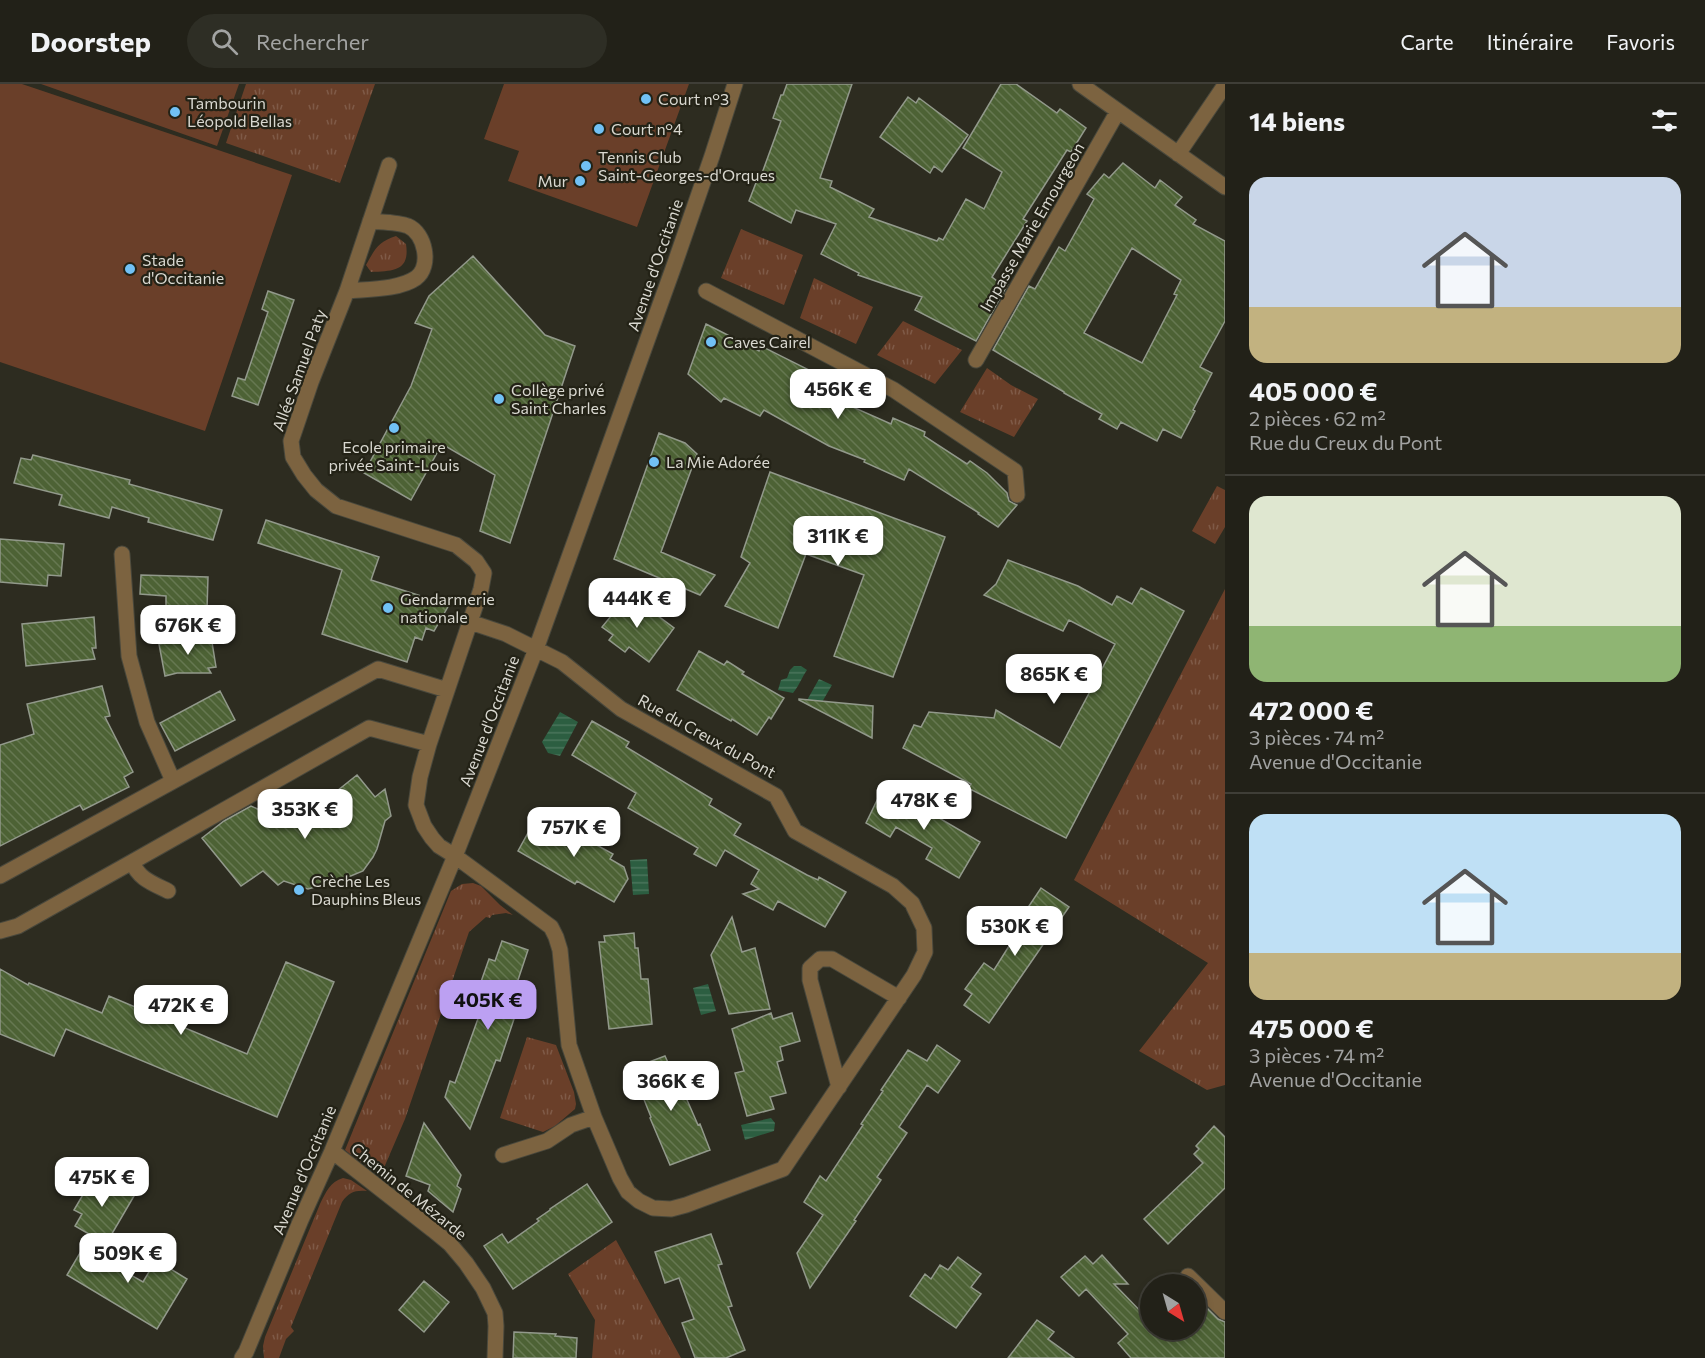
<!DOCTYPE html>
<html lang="fr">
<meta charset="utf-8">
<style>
:root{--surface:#222118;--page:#2e2e25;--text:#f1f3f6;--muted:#a2a3a2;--line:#3f3e37;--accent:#bca0f2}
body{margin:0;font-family:Commissioner,sans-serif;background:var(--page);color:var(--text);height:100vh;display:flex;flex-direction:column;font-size:22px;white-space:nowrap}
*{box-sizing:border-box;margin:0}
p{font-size:20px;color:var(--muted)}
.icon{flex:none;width:33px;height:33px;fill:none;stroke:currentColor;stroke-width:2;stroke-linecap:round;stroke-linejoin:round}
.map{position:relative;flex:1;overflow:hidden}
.panel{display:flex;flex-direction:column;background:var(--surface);width:480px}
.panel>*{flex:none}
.needle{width:39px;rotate:143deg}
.tools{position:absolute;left:1140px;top:1190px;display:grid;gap:12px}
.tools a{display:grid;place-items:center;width:66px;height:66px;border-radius:50%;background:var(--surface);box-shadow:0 3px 9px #0003,0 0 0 2px var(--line);font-size:30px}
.price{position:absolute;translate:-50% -51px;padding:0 14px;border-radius:12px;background:#fff;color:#222;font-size:20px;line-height:39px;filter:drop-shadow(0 2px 3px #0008)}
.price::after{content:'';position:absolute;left:50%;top:36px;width:18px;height:14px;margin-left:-9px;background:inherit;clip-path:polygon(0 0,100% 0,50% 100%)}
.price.selected{background:var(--accent);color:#111}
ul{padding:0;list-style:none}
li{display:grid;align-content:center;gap:12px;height:318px;padding:0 24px}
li+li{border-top:2px solid var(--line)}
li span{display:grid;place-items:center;height:186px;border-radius:18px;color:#555}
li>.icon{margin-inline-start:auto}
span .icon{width:108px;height:108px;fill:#fffc;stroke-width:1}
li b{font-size:26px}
h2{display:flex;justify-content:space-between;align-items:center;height:72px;padding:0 24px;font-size:26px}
header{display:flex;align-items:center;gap:36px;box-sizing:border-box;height:84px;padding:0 30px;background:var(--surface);border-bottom:2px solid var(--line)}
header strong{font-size:28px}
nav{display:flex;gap:33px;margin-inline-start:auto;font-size:21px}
.search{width:420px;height:54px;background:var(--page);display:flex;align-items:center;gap:15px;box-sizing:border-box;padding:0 21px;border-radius:33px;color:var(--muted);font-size:22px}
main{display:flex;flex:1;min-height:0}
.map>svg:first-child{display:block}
</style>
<header>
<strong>Doorstep</strong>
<div class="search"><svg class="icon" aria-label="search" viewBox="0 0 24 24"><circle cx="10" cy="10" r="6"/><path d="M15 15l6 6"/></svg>Rechercher</div>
<nav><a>Carte</a><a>Itinéraire</a><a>Favoris</a></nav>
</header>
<main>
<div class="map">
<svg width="1225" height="1274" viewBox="0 0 1225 1274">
<defs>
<pattern id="grass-tufts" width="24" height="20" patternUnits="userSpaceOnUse" patternTransform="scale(1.5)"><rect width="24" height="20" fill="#6a3f29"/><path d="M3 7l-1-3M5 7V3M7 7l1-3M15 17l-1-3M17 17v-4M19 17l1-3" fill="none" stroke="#7f5a47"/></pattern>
<pattern id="water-rules" width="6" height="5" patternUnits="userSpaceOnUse" patternTransform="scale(1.5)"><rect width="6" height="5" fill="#2c5e41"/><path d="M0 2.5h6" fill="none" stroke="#4a745b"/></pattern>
<pattern id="building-back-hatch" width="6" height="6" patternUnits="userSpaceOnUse" patternTransform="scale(1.5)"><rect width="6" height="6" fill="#4d6235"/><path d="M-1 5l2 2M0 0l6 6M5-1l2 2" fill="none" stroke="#667851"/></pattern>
</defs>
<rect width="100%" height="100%" fill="#2d2c20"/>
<!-- grass -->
<path fill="url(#grass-tufts)" d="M246,0H375L340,99L226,59Z
M741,145L803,171L784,221L721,194Z
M396,152L406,160C410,187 394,187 371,188L366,181C375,165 378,158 396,152Z
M814,194L873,223L856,260L800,234Z
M903,237L962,266L935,300L877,271Z
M987,284L1011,301L1038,315L1014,353L960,328Z
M1217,402L1225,406V443L1215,460L1192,447Z
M1225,505V1001L1207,1006L1139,967L1208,879L1074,796Z
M473,799L481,802L500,821L513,831L506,829L492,831L490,834L486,833L469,848L405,1035L380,1093L345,1066L451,807L462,800Z
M527,953L556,961L574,1008L576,1020L575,1025L555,1042L543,1048L500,1034Z
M343,1094L351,1096L367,1107C355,1106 349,1108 342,1118L291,1243L294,1247L286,1255L279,1274H264L263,1262L265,1253L320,1120C326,1108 330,1098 343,1094Z
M616,1156L681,1274H592L595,1236L568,1190Z"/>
<!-- pitch -->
<path fill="#6a3f29" d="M0,0H22L292,91L205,347L0,278Z
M41,0H239L217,62Z
M504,0H689L637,143L508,97L519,67L484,55Z"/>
<!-- water -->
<path fill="url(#water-rules)" d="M794,582H801L807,586C802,593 799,602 793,609L778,606L781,596L787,594L790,586Z
M819,595L832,601L818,625L806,618Z
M560,628L578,638L560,672L548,669L542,658Z
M647,775L649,810L633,811L630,776Z
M708,900L716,927L701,931L693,904Z
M771,1034L775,1039L774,1047L745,1056L741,1041Z"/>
<!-- building -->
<path fill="url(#building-back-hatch)" stroke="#92998b" stroke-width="1.5" fill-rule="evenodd" d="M787,0H852L820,94L832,97L830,103L874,125L869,133L937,157L939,154L943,156L966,115L984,125L1002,88L963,64L1001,0H1016L1057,29L1060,25L1086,44L1071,68L1067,66L1023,135L1027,137L992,193L1005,203L1008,200L976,257L915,226L922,213L858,191L859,189L821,170L836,140L796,126L791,139L749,117L759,91L761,92L781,37L773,34L781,11H783Z
M908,13L916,19L919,14L968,51L942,88L934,82L930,89L880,53Z
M1123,79L1155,104L1160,96L1182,113L1175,121L1196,136L1193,140L1225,157V237L1200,283L1212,289L1193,326L1195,327L1181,354L1163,345L1157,357L1121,338L1117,345L1099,335L1102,330L1064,309V308L993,266L1029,202L1035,205L1059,163L1065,167L1094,115L1087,110L1104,90L1109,94ZM1132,164L1181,196L1174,210L1177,211L1142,279L1084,249Z
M473,172L545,251L575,262L510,459L480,447L495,391L442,360L411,416L364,389L411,302L432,245L415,239L429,212Z
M268,207L294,216L258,321L232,312L238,294L245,296L268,228L262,225Z
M706,240L759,267L761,262L813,288L812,290L844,309L839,317L891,340L893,334L925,348L924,352L967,380L970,377L987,389L1007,409L1009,417L1017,421L998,443L978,430L979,429L909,385L904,396L864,378L865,376L829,362L764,326L760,332L724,314L721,318L688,290Z
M659,349L685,359L697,370L661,468L715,491L700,511L614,475Z
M33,371L130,396L129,400L222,426L213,456L148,438L149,434L112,423L109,434L59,421L62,411L14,399L21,374L31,376Z
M770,388L945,453L893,593L834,572L864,491L806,470L778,544L725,522L750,479L741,473Z
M266,436L379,473L371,496L449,521L434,547L426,544L422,556L415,553L407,578L322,550L342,486L258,459Z
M0,455L64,460L61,492L48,491L47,502L0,498Z
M1008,476L1078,502L1112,521L1117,512L1132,520L1141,504L1184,527L1066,754L968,704L971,700L903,664L914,641L921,643L929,628L994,634L996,626L1060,664L1115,560L1069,536L1063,547L984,511L996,500Z
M141,491L208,493L207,525L166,524V512L140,510Z
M629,510L674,544L649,578L629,563L625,568L609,556L613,551L602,543Z
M94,533L96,564H92L95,575L26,582L22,540Z
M211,552L216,583L208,584L211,589H177L165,592L159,560Z
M699,567L724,581L727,577L744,588L742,590L784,614L771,635L769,633L757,651L732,635L731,637L677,606Z
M102,602L110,632L105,633L133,688L124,693L129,703L83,726L80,721L0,762V661L34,650L27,620Z
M220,607L235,636L175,667L160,639Z
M799,615L873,622L872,654L799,616Z
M592,637L629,658L626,663L712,715L709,721L741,740L734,751L807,791L818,796L819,793L846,808L825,843L778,817L773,826L743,810L759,805L751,800L759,786L725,766L716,782L694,770L698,764L628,724L636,709L572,671Z
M357,691L375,713L385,705L391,732L385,737L377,765L373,773L363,787L341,796L308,805L284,797L278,801L263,787L241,802L202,754L224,737L251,722L297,743L305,729L318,722Z
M884,702L923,722L922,724L980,758L959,794L926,775L932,764L896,743L890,753L866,739Z
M539,729L613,770L610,775L624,783L628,795L614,818L577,797L575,800L518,767Z
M1041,804L1069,823L989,939L964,921L972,910L965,905L984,879L994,886L1031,827L1027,825Z
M732,833L742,868L755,864L770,925L729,930L711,871Z
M634,849L635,864H638L641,895H648L652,940L609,945L599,858H605L604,852Z
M502,857L528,866L509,923L517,926L500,977L496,976L470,1045L445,1013L450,997L455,999L485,915L476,912L489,875L495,877Z
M286,878L334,898L277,1033L66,945L54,972L0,950V885L28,901L29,899L102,929L109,912L247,970Z
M771,929L773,935L792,929L800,957L780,963L783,976L777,978L786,1009L770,1013L774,1025L747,1032L735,989L744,987L732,945Z
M937,961L960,977L938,1009L927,1001L899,1043L907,1049L877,1093L881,1096L854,1136L856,1137L810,1204L797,1169L823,1131L804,1118L820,1092L826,1097L863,1041L861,1040L883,1007L881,1006L908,966L927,977Z
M665,972L675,994L677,993L698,1041L700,1040L710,1066L670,1081L650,1034L651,1033L637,998L642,996L636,983Z
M424,1039L461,1091L457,1102L461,1105L453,1128L428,1107L430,1101L406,1092Z
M1214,1042L1225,1053V1104L1168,1160L1144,1135L1203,1079L1194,1070L1199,1065L1196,1062Z
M95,1090L134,1112L106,1160L75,1142L82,1130L74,1126Z
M587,1100L612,1138L513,1205L484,1162L502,1150L508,1159L539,1137L537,1135L550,1126V1125Z
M711,1150L722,1180L718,1181L732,1222L728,1223L745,1266L726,1274H695L682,1239L694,1235L679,1194L665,1199L655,1168Z
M90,1152L109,1163L101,1174L143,1198L156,1176L187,1195L157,1245L67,1191Z
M1102,1171L1128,1200H1114L1150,1237V1245H1196V1213L1218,1235L1225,1238V1274H1131L1118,1259L1128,1250L1086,1205L1079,1212L1061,1193L1085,1172L1093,1180Z
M958,1173L981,1190L971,1203L981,1210L956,1244L910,1212L925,1190L931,1195L940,1181L948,1186Z
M424,1197L449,1218L424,1248L399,1226Z
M1037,1236L1054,1248L1048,1255L1074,1274H1008Z
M514,1248L556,1250L555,1252L577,1254L576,1274H513Z"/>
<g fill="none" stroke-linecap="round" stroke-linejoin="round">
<!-- minor casing -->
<g stroke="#49483c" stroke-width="17">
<path id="minor" d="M1080,0L1225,103
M1178,70L1225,1
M389,81L347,207L311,298L291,357L293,373L304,391L316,406L336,422L456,461L476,477L484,489L481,505L470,538
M347,207C366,205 399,206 416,194C432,182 425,149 408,142C399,138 380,138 370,137
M706,207L894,306L1015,387L1017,411
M976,276L1118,27
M122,470L129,572L147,638L173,697
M0,792L378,585L447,606
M168,807C152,799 139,795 132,778L369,644L429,660L470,538L506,550L562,578L621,625L776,712L795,747L893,802L912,819L924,844L925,868L914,891L783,1085L686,1121L671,1125L653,1124L639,1117L628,1108L620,1094L594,1033L569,961L560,866L556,853L551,843L455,772L439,762L432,754L424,742L416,721L420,693L429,660
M0,847L18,842L132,778
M839,1003L810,896V884L820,875H832L899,914
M332,1067L433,1146L450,1160L466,1179L483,1204L495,1229L496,1242L495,1274
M503,1071L547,1057L571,1041L594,1033
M1188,1192L1225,1228
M242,1274L246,1268L300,1138L332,1067L455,772L536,565L675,179L712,72L735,0"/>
</g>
<!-- minor -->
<use href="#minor" stroke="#7c6340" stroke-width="15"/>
</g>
<!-- markers -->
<g fill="#71c1f5" stroke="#232216" stroke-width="2">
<circle cx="646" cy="15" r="6"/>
<circle cx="175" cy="28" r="6"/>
<circle cx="599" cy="45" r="6"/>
<circle cx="586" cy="82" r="6"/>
<circle cx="580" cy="97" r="6"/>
<circle cx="130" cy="185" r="6"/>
<circle cx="711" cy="258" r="6"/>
<circle cx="499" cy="315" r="6"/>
<circle cx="394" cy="344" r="6"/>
<circle cx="654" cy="378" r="6"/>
<circle cx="388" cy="524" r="6"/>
<circle cx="299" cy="806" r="6"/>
</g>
<g text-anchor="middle" stroke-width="4.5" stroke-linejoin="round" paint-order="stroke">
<!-- poi labels -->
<g font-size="16" fill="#d9d8d0" stroke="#232216" text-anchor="start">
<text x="658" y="21">Court n°3</text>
<text x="187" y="25">Tambourin<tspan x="187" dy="18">Léopold Bellas</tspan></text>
<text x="611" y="51">Court n°4</text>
<text x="598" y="79">Tennis Club<tspan x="598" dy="18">Saint-Georges-d'Orques</tspan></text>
<text x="568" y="103" text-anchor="end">Mur</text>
<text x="142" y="182">Stade<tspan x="142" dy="18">d'Occitanie</tspan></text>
<text x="723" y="264">Caves Cairel</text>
<text x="511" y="312">Collège privé<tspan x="511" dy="18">Saint Charles</tspan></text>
<text x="394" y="369" text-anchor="middle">Ecole primaire<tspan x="394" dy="18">privée Saint-Louis</tspan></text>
<text x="666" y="384">La Mie Adorée</text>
<text x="400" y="521">Gendarmerie<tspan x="400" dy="18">nationale</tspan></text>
<text x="311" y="803">Crèche Les<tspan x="311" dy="18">Dauphins Bleus</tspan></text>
</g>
<!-- street labels -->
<g font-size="16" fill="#d9d8d0" stroke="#232216">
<text transform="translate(1032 143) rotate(-60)" y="6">Impasse Marie Emourgeon</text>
<text transform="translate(655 181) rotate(-71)" y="6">Avenue d'Occitanie</text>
<text transform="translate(299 286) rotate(-70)" y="6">Allée Samuel Paty</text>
<text transform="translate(489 637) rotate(-69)" y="6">Avenue d'Occitanie</text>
<text transform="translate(707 652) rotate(29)" y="6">Rue du Creux du Pont</text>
<text transform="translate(304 1086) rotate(-67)" y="6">Avenue d'Occitanie</text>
<text transform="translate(409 1107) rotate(39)" y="6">Chemin de Mézarde</text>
</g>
</g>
</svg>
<div class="tools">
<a><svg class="needle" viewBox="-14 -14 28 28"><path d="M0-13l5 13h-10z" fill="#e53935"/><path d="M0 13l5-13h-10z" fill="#a2a3a2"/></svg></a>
</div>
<b class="price" style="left:838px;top:336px">456K €</b>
<b class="price" style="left:838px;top:483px">311K €</b>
<b class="price" style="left:637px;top:545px">444K €</b>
<b class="price" style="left:188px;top:572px">676K €</b>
<b class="price" style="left:1054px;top:621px">865K €</b>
<b class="price" style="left:924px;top:747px">478K €</b>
<b class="price" style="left:305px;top:756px">353K €</b>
<b class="price" style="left:574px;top:774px">757K €</b>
<b class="price" style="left:1015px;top:873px">530K €</b>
<b class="price selected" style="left:488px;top:947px">405K €</b>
<b class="price" style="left:181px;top:952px">472K €</b>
<b class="price" style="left:671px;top:1028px">366K €</b>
<b class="price" style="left:102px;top:1124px">475K €</b>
<b class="price" style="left:128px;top:1200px">509K €</b>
</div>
<section class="panel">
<h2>14 biens<svg class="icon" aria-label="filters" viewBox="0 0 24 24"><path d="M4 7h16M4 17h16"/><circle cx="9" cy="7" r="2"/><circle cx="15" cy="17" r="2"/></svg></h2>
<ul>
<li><span style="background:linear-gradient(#c9d6e8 70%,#c2b280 0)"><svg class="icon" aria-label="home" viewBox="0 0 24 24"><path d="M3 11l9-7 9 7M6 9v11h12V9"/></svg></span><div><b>405 000 €</b><p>2 pièces · 62 m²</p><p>Rue du Creux du Pont</p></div></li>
<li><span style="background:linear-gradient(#dfe7d0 70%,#8fb573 0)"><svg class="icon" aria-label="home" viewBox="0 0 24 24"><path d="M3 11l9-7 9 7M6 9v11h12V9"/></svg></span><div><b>472 000 €</b><p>3 pièces · 74 m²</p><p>Avenue d'Occitanie</p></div></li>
<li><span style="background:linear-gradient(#bfe0f5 75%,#c2b280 0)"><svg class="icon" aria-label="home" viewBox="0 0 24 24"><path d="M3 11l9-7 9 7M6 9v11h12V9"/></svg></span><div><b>475 000 €</b><p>3 pièces · 74 m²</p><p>Avenue d'Occitanie</p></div></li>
</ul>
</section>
</main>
